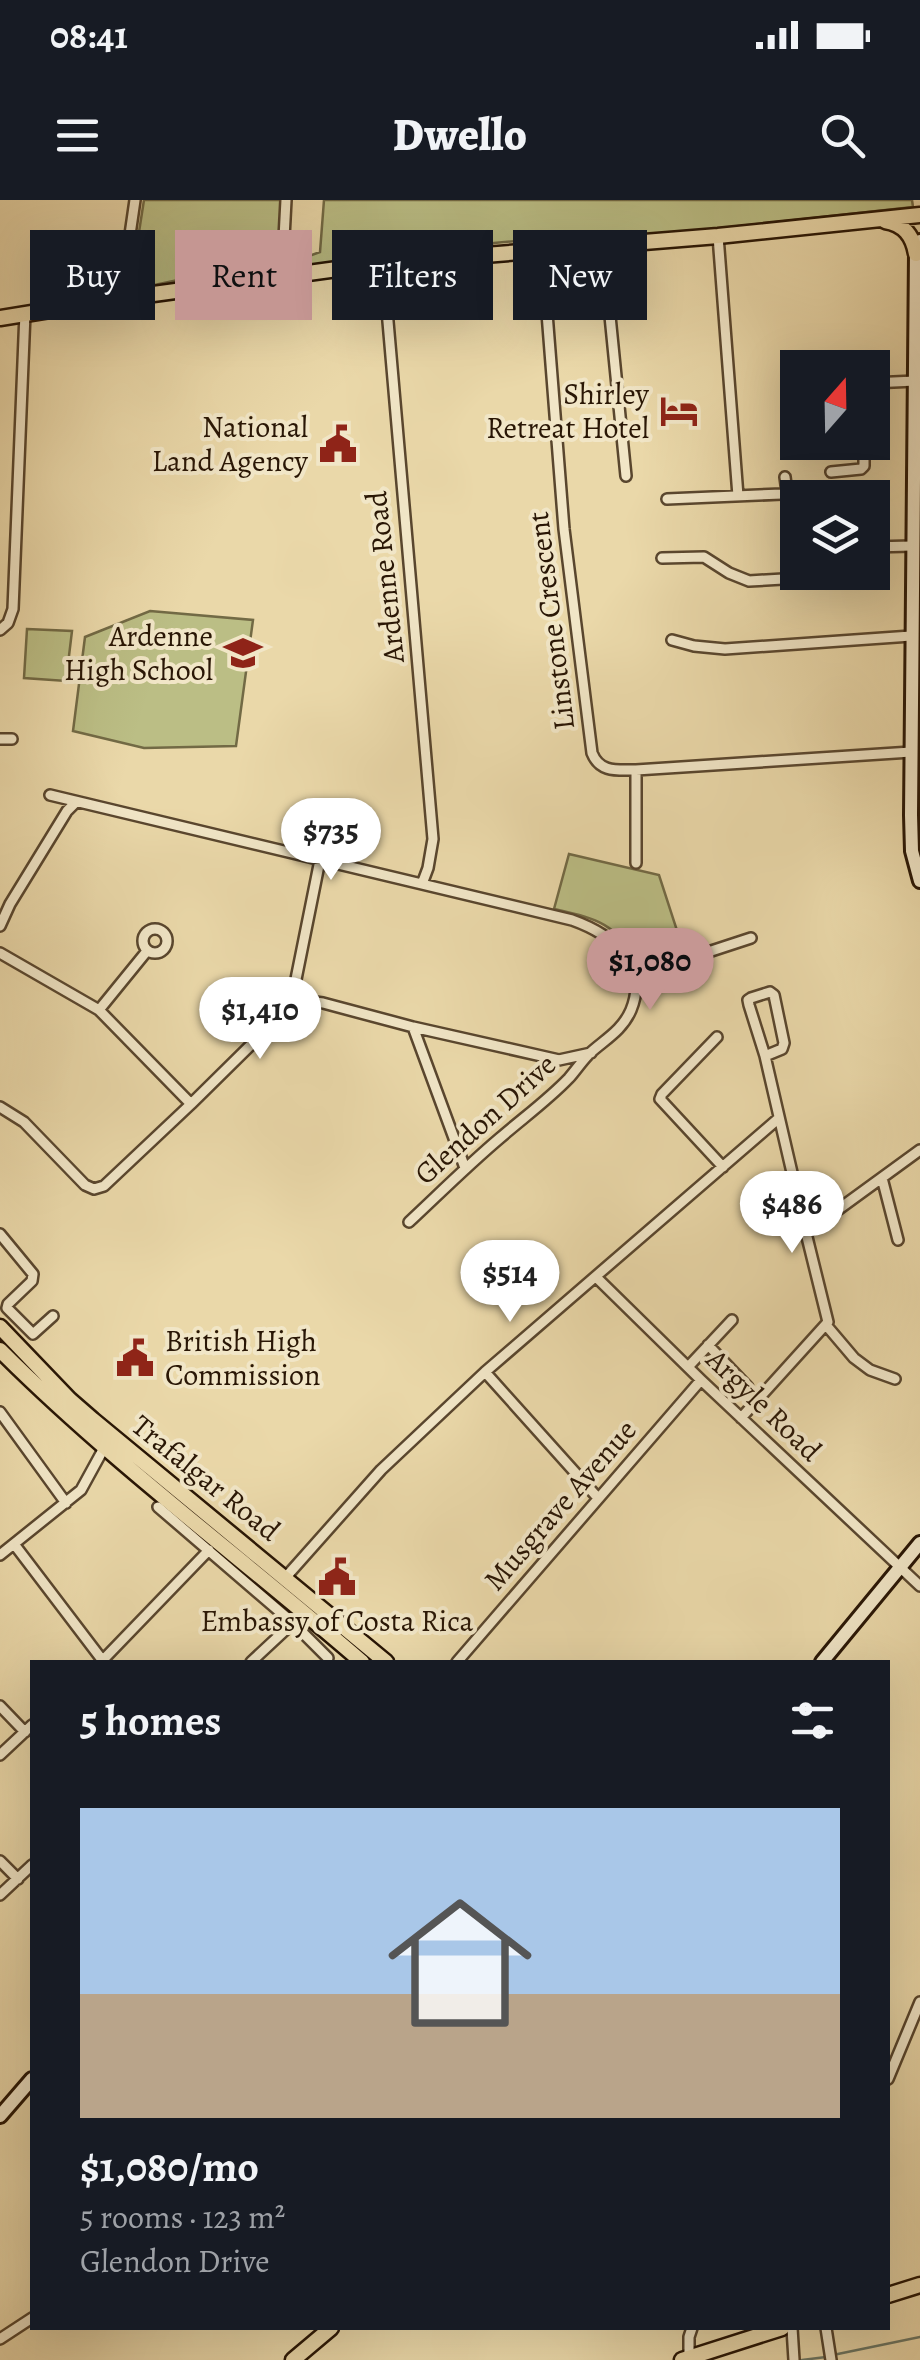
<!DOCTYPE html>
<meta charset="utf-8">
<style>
:root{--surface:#171b24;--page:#242831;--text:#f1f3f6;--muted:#9ea1a6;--accent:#c59692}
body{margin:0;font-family:Alegreya,serif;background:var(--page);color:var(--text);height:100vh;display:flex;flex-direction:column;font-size:38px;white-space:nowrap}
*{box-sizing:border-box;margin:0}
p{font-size:32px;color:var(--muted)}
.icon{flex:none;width:55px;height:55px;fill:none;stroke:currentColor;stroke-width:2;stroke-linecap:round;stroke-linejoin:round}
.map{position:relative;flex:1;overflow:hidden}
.side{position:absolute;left:30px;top:1460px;width:860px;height:670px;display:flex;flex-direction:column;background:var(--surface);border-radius:0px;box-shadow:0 10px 40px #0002}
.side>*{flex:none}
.hud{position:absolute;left:30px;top:30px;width:860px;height:90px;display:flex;gap:20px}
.needle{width:65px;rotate:20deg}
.fabs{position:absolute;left:780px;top:150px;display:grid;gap:20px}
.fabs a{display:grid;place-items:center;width:110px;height:110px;border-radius:0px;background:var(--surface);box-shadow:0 10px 40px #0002;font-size:50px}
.price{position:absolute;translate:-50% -85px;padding:0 22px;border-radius:35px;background:#fff;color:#222;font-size:32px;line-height:65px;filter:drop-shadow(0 2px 5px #0008)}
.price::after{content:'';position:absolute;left:50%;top:60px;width:30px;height:22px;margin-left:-15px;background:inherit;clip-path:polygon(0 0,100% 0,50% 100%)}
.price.selected{background:var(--accent);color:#111}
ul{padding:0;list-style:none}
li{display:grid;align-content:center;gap:20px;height:530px;padding:0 50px}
li span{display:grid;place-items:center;height:310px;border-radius:0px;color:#555}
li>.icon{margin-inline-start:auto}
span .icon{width:180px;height:180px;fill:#fffc;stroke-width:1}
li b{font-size:42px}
h2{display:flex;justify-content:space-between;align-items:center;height:120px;padding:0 50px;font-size:42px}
.chip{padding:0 35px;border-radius:0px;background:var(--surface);box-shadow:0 10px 40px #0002;font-size:35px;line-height:90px}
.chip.selected{background:var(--accent);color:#111}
.status{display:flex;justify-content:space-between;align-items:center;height:70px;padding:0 50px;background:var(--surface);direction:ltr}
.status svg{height:28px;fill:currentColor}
header{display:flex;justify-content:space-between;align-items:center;height:130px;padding:0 50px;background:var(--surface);font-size:45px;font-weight:800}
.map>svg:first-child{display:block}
</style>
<div class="status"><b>08:41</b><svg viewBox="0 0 49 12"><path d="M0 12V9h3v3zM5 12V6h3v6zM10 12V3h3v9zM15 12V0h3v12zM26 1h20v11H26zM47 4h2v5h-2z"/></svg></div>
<header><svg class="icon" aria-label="menu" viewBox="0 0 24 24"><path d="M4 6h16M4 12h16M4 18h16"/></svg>Dwello<svg class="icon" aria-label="search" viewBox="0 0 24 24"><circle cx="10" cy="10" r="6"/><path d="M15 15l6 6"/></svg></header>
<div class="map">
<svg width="920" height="2160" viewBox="0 0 920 2160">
<rect width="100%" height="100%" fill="#ead8a9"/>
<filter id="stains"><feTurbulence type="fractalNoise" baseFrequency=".002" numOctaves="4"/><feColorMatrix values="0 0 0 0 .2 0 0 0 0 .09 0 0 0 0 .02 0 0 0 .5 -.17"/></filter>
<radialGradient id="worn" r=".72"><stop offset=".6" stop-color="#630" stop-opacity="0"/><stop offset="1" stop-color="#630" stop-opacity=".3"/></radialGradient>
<!-- green -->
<path fill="#bbbe85" stroke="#726a45" stroke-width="2.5" d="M144,0H283L279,68L178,80L131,90L128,82L134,64Z
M324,0H912L913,7L558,46L540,39L494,43L474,49L413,58L301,66L309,56L320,52Z
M150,411L253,420L236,546L144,548L73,531L85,437Z
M27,429L72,431L66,481L24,478Z
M569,654L659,675L684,752L640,762C611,722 601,720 554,709Z"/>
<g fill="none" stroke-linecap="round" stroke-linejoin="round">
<!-- stream -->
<path stroke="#6c7866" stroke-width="2.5" d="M833,2155L920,2137
M802,2160L826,2157"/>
<!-- minor casing -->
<g stroke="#59462e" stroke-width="14">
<path id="minor" d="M718,36L738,296
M603,46L626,276
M383,64L433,639L428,668L422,684
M544,75L564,329L592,553C600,573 617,570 636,570L911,552
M282,76L286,0
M124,98L123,83L135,0
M872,183L915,181
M831,272L861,269L864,266V242
M667,299L782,294L787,292L785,277
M872,347L912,346
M662,358L704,357L729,373L749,381L800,378L807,372
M0,430L8,423L13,409L25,113
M672,440L694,446L725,449L911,436
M0,539H12
M636,570V663
M50,595L572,720C611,734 650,763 631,810C622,831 604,840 589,854C582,861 576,870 569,878C548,900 523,918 500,938C468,965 439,994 409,1022
M0,726L10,704L67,611L76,602
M143 741a12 12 0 1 1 24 0a12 12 0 1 1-24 0Z
M0,753L99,810L191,904
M635,776L751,738
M292,799L323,803L413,827L559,860L591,853
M99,810L147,751
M413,827L465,968
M717,837L662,894L660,899L723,967
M765,856L782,849L784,843L774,795L770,792L751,798L748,800L749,805L765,856L806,1033
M0,907L24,922L85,985L94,989L104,986L191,904L270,826L292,799L320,660
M882,978L898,1040
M0,1034L33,1074L32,1081L8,1104L7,1108L33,1134L53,1116
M596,1077L701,1180L920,1386
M826,1125L854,1158L870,1170L895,1179
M708,1145L748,1187
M688,1167L732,1120
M485,1172L598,1298
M0,1212L66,1303
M741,1218L828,1122L806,1033L920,950
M158,1307L293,1423L328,1458
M14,1344L103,1461
M0,1355L81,1290L104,1248
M285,1378L381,1270L485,1172L779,918
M101,1462L209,1350
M251,1462L295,1421
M457,1462L701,1180
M0,1506L25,1532
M0,1555L32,1525
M0,1661L18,1679
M0,1695L32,1665
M888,1879L920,1802
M792,2128L794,2160
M826,2128L831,2160
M0,2139L32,2118
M689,2157V2137L692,2128"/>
</g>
<!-- secondary casing -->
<g stroke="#291605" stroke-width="18">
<path id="secondary" d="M920,41L916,54L911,615L912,651L920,681
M822,1462L920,1343
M0,1916L32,1879"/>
</g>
<!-- primary casing -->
<g stroke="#291605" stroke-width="19">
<path id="primary" d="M885,21C904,24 913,36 916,54
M0,118L124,98L374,64L718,36L920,15
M0,1127L70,1200L93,1220L386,1462
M0,1150C113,1263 242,1358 362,1462
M888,2095L920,2085
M293,2160L331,2128
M682,2160L782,2128"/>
</g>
<!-- minor -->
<use href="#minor" stroke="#f1e6c7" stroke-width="9"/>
<!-- secondary -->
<use href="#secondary" stroke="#f1e6c7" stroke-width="12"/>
<!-- primary -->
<use href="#primary" stroke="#ead8a9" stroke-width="14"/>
</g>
<!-- icons -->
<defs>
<g id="hotel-bare" transform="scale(3)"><path d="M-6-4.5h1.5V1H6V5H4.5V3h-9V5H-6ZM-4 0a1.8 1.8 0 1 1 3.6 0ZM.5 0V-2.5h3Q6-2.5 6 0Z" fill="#8f2418" stroke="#f1e6c7" stroke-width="2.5" paint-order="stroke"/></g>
<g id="civic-bare" transform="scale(3)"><path d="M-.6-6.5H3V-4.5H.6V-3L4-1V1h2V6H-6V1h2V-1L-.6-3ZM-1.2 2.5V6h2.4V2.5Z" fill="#8f2418" stroke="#f1e6c7" stroke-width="2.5" paint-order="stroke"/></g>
<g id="school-bare" transform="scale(3)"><path d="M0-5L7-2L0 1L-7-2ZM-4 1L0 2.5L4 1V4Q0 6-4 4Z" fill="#8f2418" stroke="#f1e6c7" stroke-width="2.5" paint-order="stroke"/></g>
</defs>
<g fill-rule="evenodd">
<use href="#hotel-bare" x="679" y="211"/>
<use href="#civic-bare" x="338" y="244"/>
<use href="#school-bare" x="243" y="453"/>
<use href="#civic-bare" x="135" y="1158"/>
<use href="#civic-bare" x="337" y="1377"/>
</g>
<g text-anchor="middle" stroke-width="8" stroke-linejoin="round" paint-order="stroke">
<!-- poi labels -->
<g font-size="30" fill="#291605" stroke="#f1e6c7" text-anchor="end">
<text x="649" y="204">Shirley<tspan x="649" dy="34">Retreat Hotel</tspan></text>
<text x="308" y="237">National<tspan x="308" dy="34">Land Agency</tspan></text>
<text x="213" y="446">Ardenne<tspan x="213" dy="34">High School</tspan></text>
<text x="165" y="1151" text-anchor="start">British High<tspan x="165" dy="34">Commission</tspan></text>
<text x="337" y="1431" text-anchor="middle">Embassy of Costa Rica</text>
</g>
<!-- street labels -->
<g font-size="30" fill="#291605" stroke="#f1e6c7">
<text transform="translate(385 377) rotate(-96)" y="10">Ardenne Road</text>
<text transform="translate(551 421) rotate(-97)" y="10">Linstone Crescent</text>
<text transform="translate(485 919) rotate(-42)" y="10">Glendon Drive</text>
<text transform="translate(764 1205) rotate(44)" y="10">Argyle Road</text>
<text transform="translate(206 1278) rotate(39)" y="10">Trafalgar Road</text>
<text transform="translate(560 1305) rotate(-49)" y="10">Musgrave Avenue</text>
</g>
</g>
<rect width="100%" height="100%" filter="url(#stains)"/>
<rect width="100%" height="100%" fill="url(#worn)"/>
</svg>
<div class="fabs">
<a><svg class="needle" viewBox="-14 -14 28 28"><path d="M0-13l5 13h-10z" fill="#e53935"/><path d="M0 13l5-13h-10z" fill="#9ea1a6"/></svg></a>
<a><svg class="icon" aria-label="layers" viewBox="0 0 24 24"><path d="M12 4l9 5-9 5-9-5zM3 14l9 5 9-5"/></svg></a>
</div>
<b class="price" style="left:331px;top:683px">$735</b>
<b class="price selected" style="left:650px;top:813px">$1,080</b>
<b class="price" style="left:260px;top:862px">$1,410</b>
<b class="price" style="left:792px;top:1056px">$486</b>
<b class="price" style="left:510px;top:1125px">$514</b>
<div class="hud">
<a class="chip">Buy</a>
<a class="chip selected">Rent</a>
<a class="chip">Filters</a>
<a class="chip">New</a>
</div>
<section class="side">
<h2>5 homes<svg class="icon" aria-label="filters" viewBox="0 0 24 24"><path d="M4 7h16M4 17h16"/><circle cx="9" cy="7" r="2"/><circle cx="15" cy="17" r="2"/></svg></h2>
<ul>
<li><span style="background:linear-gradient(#a9c7e8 60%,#b9a48a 0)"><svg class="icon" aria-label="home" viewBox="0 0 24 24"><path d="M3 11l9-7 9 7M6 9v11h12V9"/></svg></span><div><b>$1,080/mo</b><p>5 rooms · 123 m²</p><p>Glendon Drive</p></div></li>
</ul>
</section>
</div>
